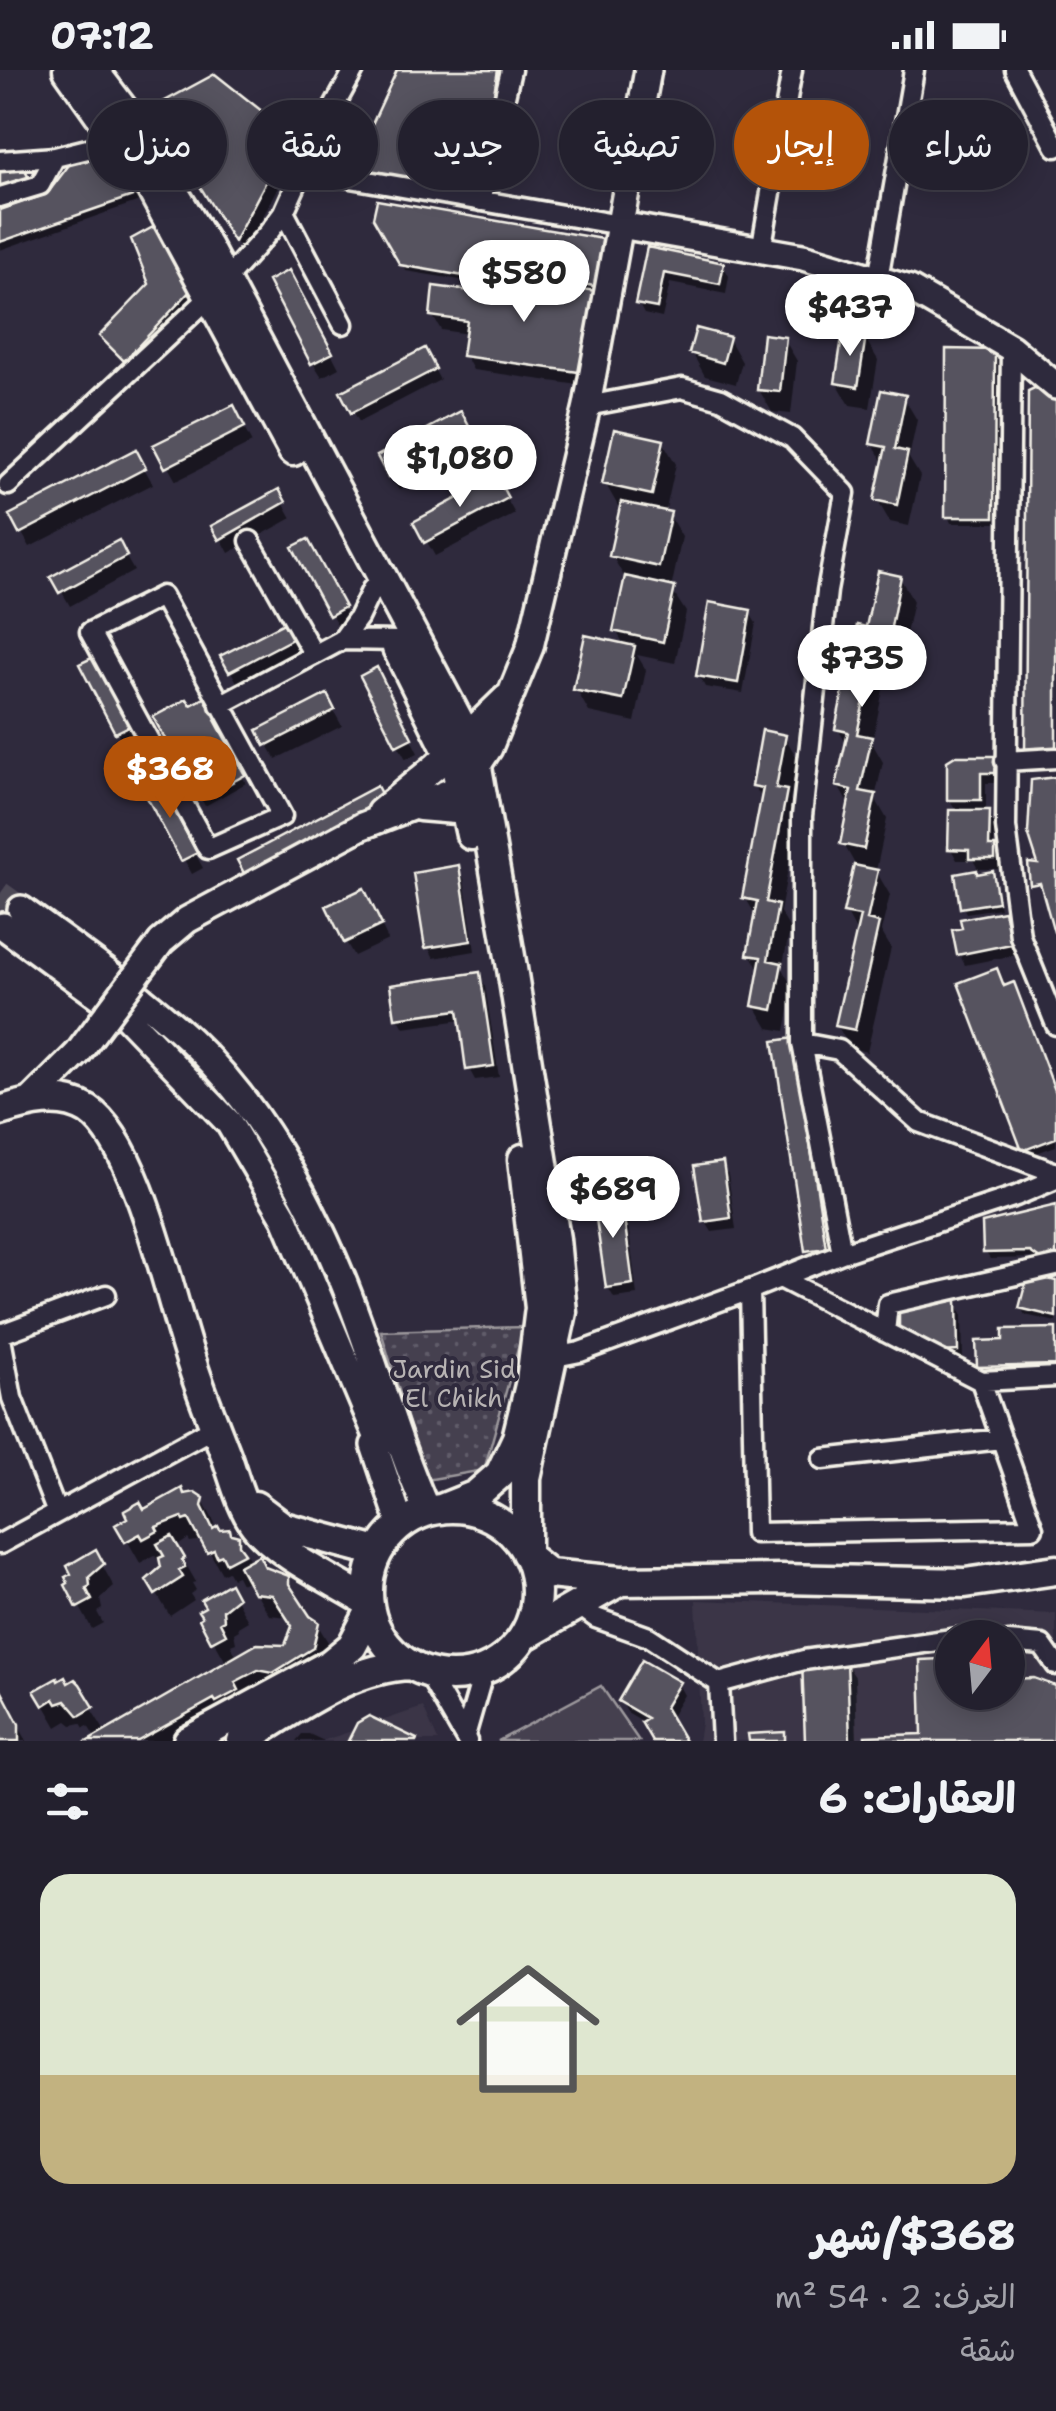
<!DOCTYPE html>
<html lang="ar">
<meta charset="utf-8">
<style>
:root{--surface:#23202e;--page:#2f2d3a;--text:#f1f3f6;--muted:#a3a3aa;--line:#403e4a;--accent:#b45309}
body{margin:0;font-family:"Shantell Sans","Playpen Sans Arabic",sans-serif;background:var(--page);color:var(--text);direction:rtl;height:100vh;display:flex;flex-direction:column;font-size:38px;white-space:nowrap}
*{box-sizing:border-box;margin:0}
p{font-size:32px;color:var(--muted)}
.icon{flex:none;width:55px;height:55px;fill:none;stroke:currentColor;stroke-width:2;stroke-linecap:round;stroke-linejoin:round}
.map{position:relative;height:1671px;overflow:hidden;direction:ltr}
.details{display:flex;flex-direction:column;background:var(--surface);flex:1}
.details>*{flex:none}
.top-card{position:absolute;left:30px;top:30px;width:998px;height:90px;direction:rtl;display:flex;gap:20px}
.needle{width:65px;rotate:16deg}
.fabs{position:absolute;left:935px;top:1550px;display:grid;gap:20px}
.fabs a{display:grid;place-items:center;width:90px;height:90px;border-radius:50%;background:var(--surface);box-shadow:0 5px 25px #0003,0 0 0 2px var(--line);font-size:50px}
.price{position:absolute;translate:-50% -85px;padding:0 22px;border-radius:35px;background:#fff;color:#222;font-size:32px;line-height:65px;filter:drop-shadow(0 2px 5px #0008)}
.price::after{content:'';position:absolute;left:50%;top:60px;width:30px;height:22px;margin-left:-15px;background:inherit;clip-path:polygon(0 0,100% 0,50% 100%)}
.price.selected{background:var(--accent);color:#fff}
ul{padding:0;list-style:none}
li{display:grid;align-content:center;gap:20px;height:530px;padding:0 40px}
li+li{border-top:2px solid var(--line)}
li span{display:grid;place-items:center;height:310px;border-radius:30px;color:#555}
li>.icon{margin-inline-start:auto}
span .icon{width:180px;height:180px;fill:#fffc;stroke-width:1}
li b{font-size:42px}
h2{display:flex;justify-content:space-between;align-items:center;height:120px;padding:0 40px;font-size:42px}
.chip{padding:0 35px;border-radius:45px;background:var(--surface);box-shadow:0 5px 25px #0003,0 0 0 2px var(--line);font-size:35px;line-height:90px}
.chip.selected{background:var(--accent);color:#fff}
.status{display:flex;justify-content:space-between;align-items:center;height:70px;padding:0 50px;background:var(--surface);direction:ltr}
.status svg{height:28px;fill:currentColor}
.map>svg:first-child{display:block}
</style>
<div class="status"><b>07:12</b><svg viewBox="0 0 49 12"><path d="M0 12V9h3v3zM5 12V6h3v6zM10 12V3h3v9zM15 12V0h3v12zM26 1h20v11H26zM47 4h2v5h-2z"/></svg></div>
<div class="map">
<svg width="1056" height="1671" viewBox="0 0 1056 1671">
<defs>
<pattern id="garden-dots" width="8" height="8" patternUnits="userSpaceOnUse" patternTransform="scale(2.5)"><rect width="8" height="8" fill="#454050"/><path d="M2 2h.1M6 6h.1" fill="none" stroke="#605c69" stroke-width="1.8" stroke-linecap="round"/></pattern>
</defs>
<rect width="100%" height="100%" fill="#2f2a3d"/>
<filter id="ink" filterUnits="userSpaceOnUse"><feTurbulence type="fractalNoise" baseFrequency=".01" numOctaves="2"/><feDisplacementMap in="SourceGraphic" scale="20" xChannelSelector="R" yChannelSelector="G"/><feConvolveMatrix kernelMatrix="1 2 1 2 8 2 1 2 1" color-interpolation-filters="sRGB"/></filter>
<g filter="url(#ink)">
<!-- built -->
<path fill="#3b3647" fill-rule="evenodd" d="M696,1530L1056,1544V1671H698L701,1654ZM952,1568H1008V1622H952Z
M423,1637L438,1671H322Z"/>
<!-- green -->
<path fill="#454050" stroke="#9c989c" stroke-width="2.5" d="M601,1616L639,1671H498Z"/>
<!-- garden -->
<path fill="url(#garden-dots)" stroke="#9c989c" stroke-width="2.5" d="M524,1257L484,1400L426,1410L381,1261Z"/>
<!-- shadow -->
<path fill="#0007" d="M400,0H502L482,117L471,115L469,125L371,108Z
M155,39L289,66L298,81L243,184Z
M113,84L145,129L0,180V142L48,126Z
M376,148L606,172L593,317L473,300L465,285L468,264L441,260L432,245L535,232L538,212L498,205L496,216L406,201Z
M154,159L192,229L129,296L102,267L152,215Z
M649,180L723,195L729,206L726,224L670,213L662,248L644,244L638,233Z
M297,217L339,298L322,307L313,293Z
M865,268L878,290L870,338L850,335L837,313Z
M729,269L742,292L736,314L705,306L692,283Z
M784,269L797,291L791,344L772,342L759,320Z
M424,281L440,310L359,352L344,323Z
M994,282L998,289L996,453H951L948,446Z
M904,328L917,350L909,388L920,406L909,456L890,452L877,430L884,394L872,373Z
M233,338L252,373L176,411L157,377Z
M460,345L478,378L399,420L380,387Z
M663,372L676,394L665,444L669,445L682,467L671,519L686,542L675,593L637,585L646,600L635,652L589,642L576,619L625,576L616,561L625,508L612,486L622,437L618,436L605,413Z
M135,382L153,414L30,477L12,446Z
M496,410L515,444L435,486L416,453Z
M278,423L292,448L229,483L215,457Z
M307,472L352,553L340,560L295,478Z
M118,473L134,501L70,536L54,508Z
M900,508L913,531L902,583L891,581L872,673L883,692L875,728L887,749L876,801L890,825L881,861L891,878L867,982L850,978L837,955L858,864L846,842L856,796L843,773L850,737L838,716L847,675L838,659L868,560Z
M749,542L756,553L743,623L705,617L699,606Z
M287,554L303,582L239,616L223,587Z
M103,604L137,670L125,676L117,662Z
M384,615L418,683L406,689L398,675Z
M326,627L342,656L276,689L260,661Z
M209,628L223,654L216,658L246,713L205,736L156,648L190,638Z
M785,667L798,690L790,730L798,745L780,842L790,859L782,899L793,918L785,961L768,958L755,936L761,903L750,884L757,848L745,827L763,731L754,715Z
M994,688L1001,699V713H986V743L995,754L994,780L1000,790V799H978L973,790H957L951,779L957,742L950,730Z
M158,714L203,798L192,804L146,721Z
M458,798L464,809L475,881L434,888L428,877Z
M992,804L1000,838L966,843L963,837Z
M372,836L388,870L354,886L346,872Z
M1003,843L1009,854L1015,885L965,895L959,884Z
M479,905L485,916L499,1007L475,1010L469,999L462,950L404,958L398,947Z
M776,973L802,985L833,1192L816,1195L807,1180Z
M1056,1026V1076L1028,1086L1024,1080Z
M721,1094L728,1105L736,1159L712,1162L705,1151Z
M619,1127L626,1138L637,1225L614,1228L608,1217Z
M1056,1138V1192L1045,1195L1035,1188L990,1189L986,1183Z
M1056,1213V1252L1025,1245L1021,1238Z
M956,1233L962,1244L963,1291L947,1292L908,1271Z
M1056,1260V1301L983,1303L979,1297L1005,1273Z
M184,1426L202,1430L215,1453L213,1462L237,1468L251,1492L287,1508L300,1536L317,1554L331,1577L324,1601L191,1671H93L96,1669L88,1656L84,1658L81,1653L72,1655L67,1651L57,1657L37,1622L75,1613L106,1663L227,1594L202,1550L229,1516L248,1551L238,1557L239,1560L234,1563L236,1573L231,1575L237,1588L287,1577L294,1557L288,1547L269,1545L249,1510L241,1514L237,1506L232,1508L228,1501L222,1504L203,1470L190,1472L188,1469L176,1477L196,1512L192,1513L196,1520L190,1524L194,1530L170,1546L149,1511L164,1498L162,1487L157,1489L155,1485L140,1493L119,1456Z
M95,1482L114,1517L100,1529L102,1539L97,1542L103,1553L92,1559L68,1516Z
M952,1576V1622H1008V1600L1011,1611L1034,1610L1056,1619V1671H868L925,1666L945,1592Z
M846,1593L855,1607L857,1671H808Z
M678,1614L684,1625L669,1650L682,1671H655L644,1652L627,1642L621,1631Z
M0,1622L27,1671H0Z
M302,1664H309L324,1671H296Z"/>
<!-- building -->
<path fill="#56525f" stroke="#f4f1e8" stroke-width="2.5" d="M397,0H498L479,111L468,109L466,119L364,102L356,89Z
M215,4L291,64L234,172L152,38Z
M114,81L144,122L0,172V140L47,124L72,91Z
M22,95L31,110L0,121V96Z
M377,130L608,170L600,217L495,199L493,211L400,195L373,148Z
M155,156L190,221L124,291L99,266L149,214L131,169Z
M647,177L724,193L720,214L664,203L657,238L635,234Z
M289,200L333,283L311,294L268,211Z
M535,213L597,221L586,303L462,286L467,251L430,246L433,216L533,229Z
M696,258L730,267L723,293L689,283Z
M843,261L866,265L858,317L835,313Z
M763,264L786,267L780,322L757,320Z
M425,278L436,299L351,343L340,322Z
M946,279L995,280L994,447H945Z
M1043,314L1056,325V680L1025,681L1028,321Z
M881,320L906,325L895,379L908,382L897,435L874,430L886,377L870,374Z
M234,335L245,357L165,398L153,375Z
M461,341L472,362L388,407L377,386Z
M614,359L664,370L652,425L602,414Z
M136,379L146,398L19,464L9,445Z
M497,407L508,428L424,473L413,452Z
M279,419L286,432L219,470L211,456Z
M621,432L671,442L659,497L609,486Z
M308,469L345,537L329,546L292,477Z
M119,470L127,486L59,523L50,507Z
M878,501L901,506L890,562L879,560L857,664L872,667L860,721L876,724L864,779L840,774L851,720L836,716L848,662L835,659L857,555L866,557Z
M625,506L675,517L663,572L613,561Z
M709,532L751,540L738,613L696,606Z
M288,551L296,567L229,602L220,586Z
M585,565L635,576L623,630L573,620Z
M96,586L131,655L115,663L79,594Z
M377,597L412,668L396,676L360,606Z
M327,624L335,640L265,676L257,660Z
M210,625L221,646L215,650L245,705L199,730L153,647L187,629L191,635Z
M762,660L786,665L776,718L787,720L766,832L778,835L768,890L782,893L773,940L752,936L761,887L747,885L757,831L742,828L763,718L752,716Z
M955,686H996V703H981V730H947V691Z
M1056,707V862H1054L1040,813L1030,815L1028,793L1038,794L1028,763L1031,710Z
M159,711L197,783L181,791L143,720Z
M377,716L386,733L246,807L237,790Z
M949,740H990L989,776H995V789H969V780L948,779Z
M459,795L471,871L425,878L413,803Z
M854,795L878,800L867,850L879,853L855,960L835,956L860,846L843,843Z
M977,800V804L993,801L998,832L960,838L955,804Z
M364,818L382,855L344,873L326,836Z
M1004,841L1011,874L957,885L952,860L962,858L960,849Z
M997,898L1004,916L1014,912L1056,1023V1068L1022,1081L958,913Z
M480,902L494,996L466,1000L458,940L395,948L390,915Z
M794,968L826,1178L805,1181L773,971Z
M723,1092L731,1148L703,1152L694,1096Z
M621,1125L633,1214L606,1218L593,1128Z
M1056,1135V1185L1040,1189L1030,1182L983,1183L982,1153Z
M1028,1204L1056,1211V1247L1019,1238Z
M936,1230H957L958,1281L939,1282L899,1260V1237Z
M1056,1258V1295L977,1297L976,1271L1003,1270V1259Z
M182,1418L184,1424L195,1422L204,1428L202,1436L213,1459L218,1456L220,1460L230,1459L231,1464L239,1466V1475L245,1483L226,1493L222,1485L217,1487L214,1480L207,1483L189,1449L184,1451L182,1447L156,1457L158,1461L143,1469L140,1464L125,1472L115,1455L127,1448L124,1441L140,1432L144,1439Z
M172,1466L185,1488L182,1490L185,1497L179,1500L183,1507L155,1525L146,1510L161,1497L159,1488L164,1486L157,1474Z
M96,1479L104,1494L89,1507L90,1516L86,1518L92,1530L77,1538L65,1515L68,1513L65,1507L71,1504L67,1496Z
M259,1485L265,1497L289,1506V1514L310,1546L319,1552L313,1578L273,1603L258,1600L235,1612L239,1620L216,1632L214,1629L138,1671H88L257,1574L285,1575L292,1556L272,1525L254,1523L239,1496Z
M230,1513L238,1528L223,1540L224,1550L220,1552L226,1564L211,1572L199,1549L202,1547L198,1541L205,1537L201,1530Z
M952,1573V1622H1008V1609L1034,1608L1056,1616L1054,1671H865V1666L922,1664L920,1590L942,1589V1574Z
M642,1590L680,1612L665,1637L685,1671H652L641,1652L647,1648L618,1631Z
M847,1590L850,1671H805L802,1591Z
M65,1607L68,1613L75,1609L80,1614L94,1637L79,1646L66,1631L57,1634L54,1629L43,1636L34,1621L57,1608L58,1611Z
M0,1618L19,1654V1671H0Z
M369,1646L417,1669L416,1671H348L357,1653Z
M785,1662V1671H749L748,1664Z"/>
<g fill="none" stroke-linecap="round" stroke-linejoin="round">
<!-- secondary-tunnel -->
<path stroke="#4d4857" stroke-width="25" stroke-dasharray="25 12" stroke-linecap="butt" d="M0,824L21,839"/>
<!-- street casing -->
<g stroke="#f4f1e8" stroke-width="25">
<path id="street" d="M1015,0L1056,77
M317,68L323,87L339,106L620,155
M0,91L55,87L124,70
M0,127L40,115L55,87
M481,131L511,0
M284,142L343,254
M761,181L792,0
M878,209L914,0
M1011,278L1006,757L1020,866L1056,955
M587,336L682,318L721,329L792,368L845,423L827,521L802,746V973L842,1183
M8,415L210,227L269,162L284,142L317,68L354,0
M250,471L314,585
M162,526L282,746L208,779L90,562Z
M342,570L398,571L406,568
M220,635L342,570L358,548L372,519L383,510
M1005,691L1056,688
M802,973L839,980L919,1052L1056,1103
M780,1208L981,1311L1056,1307
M750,1220L755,1463L1033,1458L981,1311
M885,1262L888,1234L1056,1196
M0,1263L12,1328L57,1443
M1,1264L106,1225
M555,1287L580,1282L750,1220L842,1183L1016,1126L1056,1109
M823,1389L1001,1369
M0,1474L215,1357
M577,1534L596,1548L649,1567L719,1613L722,1671
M1008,1572L1042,1575L1056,1595
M427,1602L467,1671
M719,1613L804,1590L959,1568
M465,1666L484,1600"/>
</g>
<!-- secondary casing -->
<g stroke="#f4f1e8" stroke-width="32">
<path id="secondary" d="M620,155L803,187L910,219L1011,278L1056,316
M380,742L436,696L506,628
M21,839C78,881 138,922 190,970C258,1034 305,1120 341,1206C373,1283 393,1365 427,1441
M3,856L126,946L229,1053L285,1148L380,1373L374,1375L401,1455
M161,872L187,850L362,756L450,722L471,705L489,678L530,577L587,336L648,0
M29,1032L78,983"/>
</g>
<!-- primary casing -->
<g stroke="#f4f1e8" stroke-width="35">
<path id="primary" d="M68,0L150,116L293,381
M93,0L122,38L207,177L474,680L511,892L555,1169L562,1242L526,1408V1483
M397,578L456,697L471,765
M420,736L467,740
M0,1041C28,1032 61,1023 88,1040C138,1073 169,1225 189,1284C199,1318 213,1351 226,1385C234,1407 241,1436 255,1455C279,1486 334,1510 368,1532
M255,1436L283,1457L378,1482
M368 1522a84 84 0 1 1 168 0a84 84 0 1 1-168 0Z
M441,1439L476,1425L500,1404L517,1368L531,1311L540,1238L523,1089
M529,1488L549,1504L620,1511L782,1509L965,1513L1056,1500
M524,1566L620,1511
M188,1671L330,1594L352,1576L370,1542
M242,1671C293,1641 349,1597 411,1595"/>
</g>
<!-- street -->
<use href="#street" stroke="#2f2a3d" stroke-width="18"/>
<!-- secondary -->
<use href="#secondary" stroke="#2f2a3d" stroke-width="25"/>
<!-- primary -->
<use href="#primary" stroke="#2f2a3d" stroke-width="28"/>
<!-- secondary-bridge casing -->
<g stroke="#f4f1e8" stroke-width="32" stroke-linecap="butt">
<path id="secondary-bridge" d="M78,983L161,872"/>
</g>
<!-- secondary-bridge -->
<use href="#secondary-bridge" stroke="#2f2a3d" stroke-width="25"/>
</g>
</g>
<g text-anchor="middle" stroke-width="8" stroke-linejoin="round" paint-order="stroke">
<!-- park labels -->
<g font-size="25" fill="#b7b3b3" stroke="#2f2a3d">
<text x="454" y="1308">Jardin Sid<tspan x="454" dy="29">El Chikh</tspan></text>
</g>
</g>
</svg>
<div class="fabs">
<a><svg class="needle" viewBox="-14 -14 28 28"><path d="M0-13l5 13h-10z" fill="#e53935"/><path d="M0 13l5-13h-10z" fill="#a3a3aa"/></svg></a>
</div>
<b class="price" style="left:524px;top:255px">$580</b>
<b class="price" style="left:850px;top:289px">$437</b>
<b class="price" style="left:460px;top:440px">$1,080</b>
<b class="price" style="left:862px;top:640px">$735</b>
<b class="price selected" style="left:170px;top:751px">$368</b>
<b class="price" style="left:613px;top:1171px">$689</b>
<div class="top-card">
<a class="chip">شراء</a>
<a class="chip selected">إيجار</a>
<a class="chip">تصفية</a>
<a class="chip">جديد</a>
<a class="chip">شقة</a>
<a class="chip">منزل</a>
</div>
</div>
<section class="details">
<h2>العقارات: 6<svg class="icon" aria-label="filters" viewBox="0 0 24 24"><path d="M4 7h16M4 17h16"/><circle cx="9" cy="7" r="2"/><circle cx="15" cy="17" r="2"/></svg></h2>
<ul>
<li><span style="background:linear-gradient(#dfe7d0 65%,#c2b280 0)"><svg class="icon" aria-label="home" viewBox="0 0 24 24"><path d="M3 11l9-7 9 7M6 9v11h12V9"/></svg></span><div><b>$368/شهر</b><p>الغرف: 2 · 54 m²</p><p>شقة</p></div></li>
</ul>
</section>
